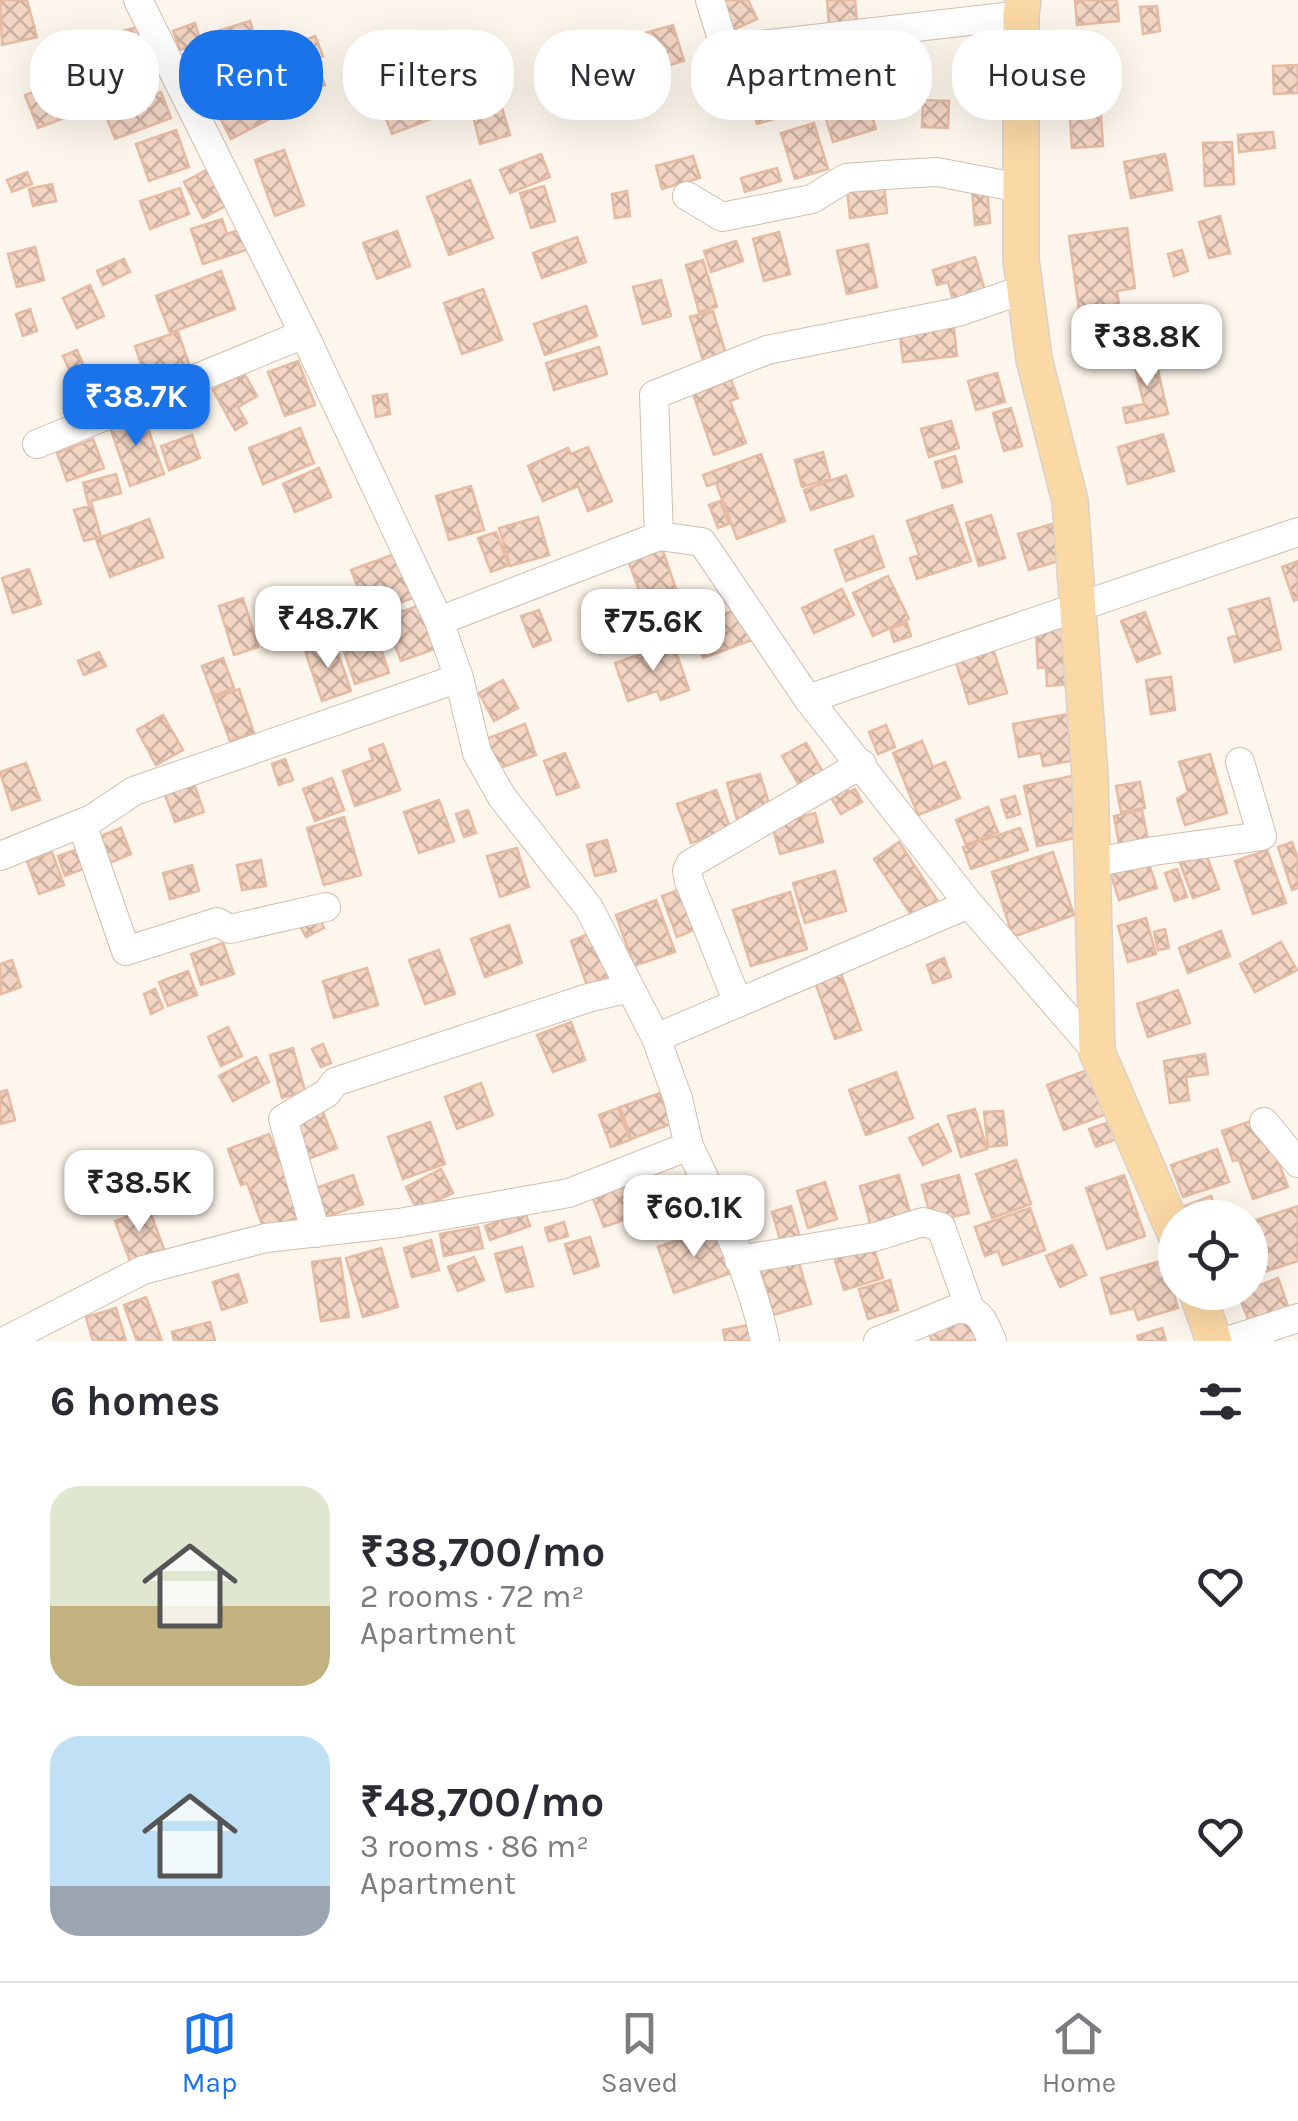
<!DOCTYPE html>
<meta charset="utf-8">
<style>
:root{--surface:#fff;--page:#f2f2f3;--text:#2b2b33;--muted:#7c7c81;--line:#e1e1e2;--accent:#1a73e8}
body{margin:0;font-family:Karla,sans-serif;background:var(--page);color:var(--text);height:100vh;display:flex;flex-direction:column;font-size:38px;white-space:nowrap}
*{box-sizing:border-box;margin:0}
p{font-size:32px;color:var(--muted)}
.icon{flex:none;width:55px;height:55px;fill:none;stroke:currentColor;stroke-width:2;stroke-linecap:round;stroke-linejoin:round}
.map{position:relative;height:1341px;overflow:hidden}
.sheet{display:flex;flex-direction:column;background:var(--surface);flex:1}
.sheet>*{flex:none}
.banner{position:absolute;left:30px;top:30px;width:1240px;height:90px;display:flex;gap:20px}
.tools{position:absolute;left:1158px;top:1200px;display:grid;gap:20px}
.tools a{display:grid;place-items:center;width:110px;height:110px;border-radius:50%;background:var(--surface);box-shadow:0 10px 40px #0002;font-size:50px}
.price{position:absolute;translate:-50% -85px;padding:0 22px;border-radius:20px;background:#fff;color:#222;font-size:32px;line-height:65px;filter:drop-shadow(0 2px 5px #0008)}
.price::after{content:'';position:absolute;left:50%;top:60px;width:30px;height:22px;margin-left:-15px;background:inherit;clip-path:polygon(0 0,100% 0,50% 100%)}
.price.active{background:var(--accent);color:#fff}
ul{padding:0;list-style:none}
li{display:flex;align-items:center;gap:30px;height:250px;padding:0 50px}
li span{display:grid;place-items:center;flex:none;width:280px;height:200px;border-radius:30px;color:#555}
li>.icon{margin-inline-start:auto}
span .icon{width:120px;height:120px;fill:#fffc;stroke-width:1}
li b{font-size:42px}
h2{display:flex;justify-content:space-between;align-items:center;height:120px;padding:0 50px;font-size:42px}
.chip{padding:0 35px;border-radius:40px;background:var(--surface);box-shadow:0 10px 40px #0002;font-size:35px;line-height:90px}
.chip.active{background:var(--accent);color:#fff}
.menu{display:flex;justify-content:space-around;align-items:center;height:140px;border-top:2px solid var(--line);background:var(--surface);font-size:28px;color:var(--muted)}
.menu a{display:grid;justify-items:center;gap:5px}
.menu .active{color:var(--accent)}
.map>svg:first-child{display:block}
</style>
<div class="map">
<svg width="1298" height="1341" viewBox="0 0 1298 1341">
<defs>
<pattern id="building-cross-hatch" width="8" height="8" patternUnits="userSpaceOnUse" patternTransform="scale(2.5)"><rect width="8" height="8" fill="#f3d5c3"/><path d="M0 0l8 8M0 8l8-8" fill="none" stroke="#cab0a1"/></pattern>
</defs>
<rect width="100%" height="100%" fill="#fdf6ec"/>
<!-- building -->
<path fill="url(#building-cross-hatch)" stroke="#e6bba3" stroke-width="2.5" d="M0,0H27L37,37L2,45Z
M718,0H748L757,19L733,30Z
M827,0H855L857,21L829,24Z
M1075,0H1117L1119,21L1077,25Z
M1157,6L1160,31L1143,34L1140,7Z
M250,21L259,51L216,64L207,34Z
M195,23L201,43L180,50L173,31Z
M673,25L684,61L649,71L638,35Z
M137,27L151,76L101,90L87,41Z
M315,36L323,56L315,59L325,85L292,97L274,52Z
M202,51L210,70L196,76L188,57Z
M833,57L838,79L806,85L802,63Z
M245,58L275,116L231,139L207,92L222,84L216,73Z
M615,62L625,91L569,108L560,79Z
M1298,65V93L1274,94L1273,66Z
M786,69L799,112L757,124L745,81Z
M55,85L67,117L38,128L25,95Z
M864,90L876,129L833,142L821,103Z
M161,92L171,118L115,139L105,113Z
M427,95L436,117L392,134L380,104L399,97L402,105Z
M923,100L949,101L948,128L922,127Z
M1100,101L1103,146L1072,148L1069,103Z
M502,108L510,135L480,144L473,116Z
M814,123L828,169L795,179L781,133Z
M176,130L189,167L149,181L136,144Z
M1273,132L1275,148L1239,152L1238,135Z
M1232,142L1234,184L1205,186L1203,143Z
M284,150L304,205L275,216L255,160Z
M541,154L550,177L510,193L500,170Z
M1165,154L1172,190L1131,198L1124,162Z
M693,156L700,178L662,189L656,166Z
M212,167L231,203L203,218L184,182Z
M777,168L781,181L745,192L741,178Z
M27,172L32,184L12,192L7,180Z
M883,176L887,213L850,218L846,180Z
M470,180L493,238L449,255L427,197Z
M52,184L56,201L33,206L29,189Z
M544,186L555,221L531,228L520,193Z
M180,188L189,214L150,229L140,201Z
M987,189L990,223L975,225L972,190Z
M627,191L630,216L615,218L612,194Z
M1220,216L1230,253L1209,258L1199,222Z
M222,219L227,234L242,229L249,249L203,264L191,229Z
M1127,228L1135,288L1117,291L1119,304L1079,310L1069,236Z
M397,231L410,266L377,279L363,243Z
M779,232L790,274L764,281L753,239Z
M577,237L586,262L542,278L533,253Z
M736,241L743,261L711,272L704,251Z
M868,244L877,287L847,294L837,251Z
M35,247L44,280L17,287L8,254Z
M1182,250L1188,271L1174,276L1168,254Z
M975,257L988,301L956,311L948,282L937,285L933,270Z
M124,259L130,272L103,285L97,271Z
M703,260L717,307L699,312L686,265Z
M221,271L235,309L170,333L156,296Z
M661,280L671,316L643,324L633,287Z
M90,285L104,316L77,328L63,298Z
M483,289L502,340L462,354L444,303Z
M586,306L597,336L545,355L534,324Z
M30,309L37,331L23,336L16,314Z
M713,311L728,361L705,367L690,317Z
M953,320L957,356L903,362L899,327Z
M178,332L193,376L150,391L135,346Z
M599,347L607,374L554,390L546,363Z
M1153,349L1168,414L1126,423L1123,408L1144,404L1132,354Z
M77,350L89,378L76,384L63,356Z
M298,361L315,405L285,416L268,372Z
M244,373L257,396L238,407L247,423L235,430L213,390Z
M997,373L1005,402L976,410L968,381Z
M731,380L738,398L730,401L746,443L714,455L693,394Z
M387,394L390,414L376,417L373,396Z
M1011,408L1022,446L1004,451L993,413Z
M142,412L164,474L130,486L109,424Z
M951,421L959,448L929,457L921,429Z
M300,428L314,463L263,484L249,448Z
M1163,434L1174,471L1128,484L1118,447Z
M192,435L200,458L169,470L161,446Z
M93,439L104,468L67,481L57,453Z
M588,447L612,501L588,511L578,486L543,501L528,466L568,448L571,454Z
M823,452L830,479L802,487L795,460Z
M761,454L785,521L737,539L716,483L707,486L703,475Z
M955,456L962,482L943,488L935,462Z
M319,468L331,497L295,512L283,484Z
M116,474L121,493L91,501L101,537L84,541L74,510L89,506L83,483Z
M846,475L853,496L811,510L804,490Z
M471,486L484,530L449,540L436,496Z
M720,501L729,524L718,528L709,505Z
M952,505L971,561L917,579L910,558L919,555L907,521Z
M991,515L1005,558L979,566L966,523Z
M538,517L549,555L510,566L499,528Z
M149,519L163,557L110,577L96,539Z
M1062,521L1072,557L1029,570L1018,534Z
M496,532L509,565L491,572L478,538Z
M873,536L884,567L846,581L835,550Z
M662,548L677,592L644,604L628,560Z
M397,553L413,598L368,614L351,570Z
M1298,561V599L1294,601L1282,567Z
M29,569L41,604L13,613L2,578Z
M888,576L909,619L873,636L853,593Z
M842,589L854,615L814,633L802,608Z
M705,591L713,611L673,627L665,607Z
M243,598L258,647L234,655L219,606Z
M1269,598L1281,649L1235,662L1228,638L1237,635L1229,609Z
M619,600L634,642L600,654L585,612Z
M423,604L440,647L401,661L384,618Z
M740,608L752,640L703,658L691,627Z
M539,610L551,640L533,647L521,616Z
M1145,612L1160,653L1137,662L1121,621Z
M907,623L911,636L894,642L890,628Z
M1071,627L1073,684L1047,686L1046,667L1038,668L1036,628Z
M375,631L389,673L355,684L341,642Z
M334,641L351,691L322,701L305,651Z
M673,643L689,690L661,700L657,691L628,701L615,663Z
M993,648L1007,693L969,704L955,659Z
M99,652L106,666L84,675L78,661Z
M223,658L234,688L213,696L202,666Z
M1171,677L1175,710L1151,714L1146,680Z
M503,680L518,708L494,721L479,693Z
M239,689L254,733L230,741L214,698Z
M1068,714L1076,760L1043,766L1041,753L1019,757L1013,724Z
M163,715L183,750L156,765L137,730Z
M525,724L536,755L497,769L486,739Z
M886,725L895,747L878,754L869,732Z
M922,741L933,767L945,762L960,798L918,815L893,753Z
M806,743L823,772L799,785L782,756Z
M383,744L400,790L355,806L343,771L373,760L369,749Z
M565,753L579,787L557,795L544,761Z
M1210,754L1227,813L1185,825L1177,799L1188,792L1179,762Z
M285,759L293,780L279,785L272,764Z
M26,763L40,800L12,810L0,772Z
M760,774L771,810L737,820L727,783Z
M1072,776L1084,836L1037,846L1024,786Z
M332,778L344,810L315,821L303,789Z
M193,781L204,812L175,822L164,792Z
M1140,782L1145,808L1121,812L1116,786Z
M846,787L849,792L855,789L862,802L841,814L830,796Z
M716,790L731,830L691,843L677,804Z
M1015,796L1020,814L1007,818L1001,800Z
M439,800L454,841L419,853L404,812Z
M988,807L998,832L966,845L956,820Z
M468,810L476,833L464,837L456,814Z
M1142,810L1149,845L1120,850L1114,816Z
M815,813L823,842L780,854L772,825Z
M344,817L361,875L324,885L307,828Z
M121,828L131,854L107,864L96,838Z
M1020,828L1028,850L971,869L963,847Z
M607,840L616,871L595,876L587,845Z
M899,842L937,900L912,916L874,859Z
M1292,842L1298,859V888L1292,890L1278,847Z
M86,846L94,865L65,876L58,856Z
M517,848L529,887L500,897L487,856Z
M1267,850L1286,903L1253,914L1235,861Z
M52,852L64,885L39,894L27,861Z
M1053,852L1074,915L1013,937L992,872Z
M1206,854L1219,889L1193,898L1180,863Z
M261,860L266,886L242,890L237,865Z
M1148,861L1157,888L1119,900L1110,872Z
M192,865L199,891L170,899L163,873Z
M1177,869L1187,897L1175,901L1165,873Z
M835,871L846,911L805,923L793,883Z
M683,888L698,928L677,937L662,896Z
M790,892L807,949L751,966L733,910Z
M656,900L675,952L634,966L616,915Z
M319,917L324,928L306,937L300,926Z
M1146,918L1156,954L1128,962L1118,926Z
M509,925L522,963L485,977L471,939Z
M1165,929L1169,948L1158,950L1154,932Z
M1221,931L1230,956L1188,973L1179,948Z
M594,932L610,976L587,985L571,941Z
M1281,942L1297,970L1255,992L1240,964Z
M223,943L234,974L201,985L191,954Z
M439,950L455,994L425,1004L409,960Z
M944,958L951,977L933,983L927,965Z
M12,960L21,987L1,994L0,964Z
M367,968L378,1005L334,1018L323,981Z
M840,970L861,1030L835,1039L814,979Z
M188,971L197,995L168,1006L159,982Z
M155,989L163,1008L151,1014L144,994Z
M1178,990L1190,1023L1148,1037L1137,1004Z
M571,1022L585,1060L553,1072L537,1035Z
M228,1027L242,1056L221,1066L208,1037Z
M323,1044L331,1063L321,1067L312,1049Z
M293,1048L305,1091L282,1098L270,1055Z
M1205,1054L1208,1074L1186,1077L1189,1100L1170,1103L1164,1061Z
M256,1057L269,1082L233,1101L219,1076Z
M1095,1067L1112,1112L1064,1130L1047,1085Z
M896,1072L913,1118L866,1135L849,1090Z
M481,1083L493,1115L457,1129L445,1097Z
M7,1090L15,1120L0,1124V1092Z
M660,1093L671,1124L631,1139L620,1107Z
M618,1108L630,1140L611,1147L599,1115Z
M975,1109L987,1149L961,1157L948,1116Z
M322,1110L337,1148L303,1161L288,1122Z
M1003,1111L1007,1145L988,1147L984,1112Z
M1257,1119L1268,1150L1273,1148L1288,1187L1253,1199L1239,1160L1233,1161L1222,1131Z
M1115,1120L1122,1137L1096,1147L1089,1129Z
M430,1122L445,1164L403,1179L388,1137Z
M938,1124L951,1151L923,1165L909,1138Z
M269,1134L278,1157L283,1155L304,1215L264,1230L247,1183L241,1185L228,1149Z
M1217,1149L1229,1182L1183,1197L1171,1165Z
M1016,1160L1031,1204L992,1218L976,1174Z
M441,1169L453,1193L417,1210L406,1187Z
M353,1175L363,1204L323,1218L313,1189Z
M899,1175L913,1223L873,1234L860,1186Z
M959,1175L969,1213L932,1222L922,1185Z
M1124,1175L1145,1236L1107,1249L1086,1188Z
M825,1182L837,1219L808,1228L797,1191Z
M623,1184L635,1216L604,1227L592,1196Z
M1211,1196L1219,1218H1185L1182,1207Z
M791,1206L801,1241L782,1246L772,1212Z
M1298,1206V1261L1258,1274L1250,1249V1222Z
M1030,1208L1045,1250L1003,1265L998,1251L985,1256L975,1227Z
M149,1209L164,1249L130,1261L115,1221Z
M525,1212L530,1226L490,1240L485,1226Z
M564,1222L568,1236L549,1241L545,1228Z
M478,1227L483,1248L444,1256L440,1234Z
M714,1227L731,1273L674,1293L658,1247Z
M590,1237L599,1266L574,1274L565,1244Z
M871,1239L883,1278L844,1290L832,1250Z
M431,1240L439,1270L412,1277L404,1248Z
M1072,1245L1086,1275L1060,1287L1046,1256Z
M522,1247L533,1286L506,1292L495,1254Z
M381,1248L398,1307L363,1317L346,1258Z
M796,1253L811,1304L773,1315L759,1264Z
M474,1257L484,1280L458,1291L448,1267Z
M340,1258L349,1317L321,1321L312,1262Z
M1164,1260L1178,1308L1138,1320L1134,1308L1111,1314L1101,1278Z
M238,1274L247,1302L222,1310L213,1282Z
M1278,1278L1289,1309L1250,1324L1238,1294L1250,1292V1289Z
M890,1280L898,1310L868,1319L859,1289Z
M146,1297L162,1341H137L124,1305Z
M116,1308L126,1341H93L86,1317Z
M975,1317L984,1341H932L929,1333Z
M210,1322L215,1341H174L172,1332Z
M754,1324L757,1341H725L723,1330Z
M1162,1328L1166,1341H1139L1137,1336Z"/>
<g fill="none" stroke-linecap="round" stroke-linejoin="round">
<!-- minor casing -->
<g stroke="#d1beb0" stroke-width="30">
<path id="minor" d="M710,0L725,49L1021,15
M687,196L722,217L812,199L846,178L884,175L937,172L1021,188
M37,444L304,334
M659,536L654,395L767,350L958,312L1025,289
M439,621L659,536L702,542L808,699L969,904L1097,1052
M808,699L1298,532
M82,824L126,951L217,922L230,929L326,907
M0,856L92,819L134,791L459,678
M1092,863L1154,851L1262,836L1240,762
M738,1003L689,881L687,871L690,864L862,764
M656,1038L969,904
M1264,1122L1298,1163
M689,1146C719,1209 751,1273 765,1341
M316,1233L283,1119L327,1093L335,1082L588,998L630,988
M739,1260L875,1237L923,1222L941,1227L970,1309
M5,1341L143,1270L266,1238L399,1223L569,1193L689,1146L678,1099L656,1038L589,908L502,797L477,753L459,678L439,621L304,334L138,0
M878,1341L956,1309C981,1308 983,1321 992,1341
M1227,1341L1298,1318"/>
</g>
<!-- major casing -->
<g stroke="#dad1cd" stroke-width="38">
<path id="major" d="M1023,0L1021,15V259L1034,359L1070,501L1090,776L1097,1052L1175,1233
M1197,1292L1214,1341"/>
</g>
<!-- minor -->
<use href="#minor" stroke="#fff" stroke-width="28"/>
<!-- major -->
<use href="#major" stroke="#fbd9a5" stroke-width="35"/>
</g>
</svg>
<div class="tools">
<a><svg class="icon" aria-label="locate" viewBox="0 0 24 24"><circle cx="12" cy="12" r="6"/><path d="M12 2v4M12 18v4M2 12h4M18 12h4"/></svg></a>
</div>
<b class="price" style="left:1147px;top:389px">₹38.8K</b>
<b class="price active" style="left:136px;top:449px">₹38.7K</b>
<b class="price" style="left:328px;top:671px">₹48.7K</b>
<b class="price" style="left:653px;top:674px">₹75.6K</b>
<b class="price" style="left:139px;top:1235px">₹38.5K</b>
<b class="price" style="left:694px;top:1260px">₹60.1K</b>
<div class="banner">
<a class="chip">Buy</a>
<a class="chip active">Rent</a>
<a class="chip">Filters</a>
<a class="chip">New</a>
<a class="chip">Apartment</a>
<a class="chip">House</a>
</div>
</div>
<section class="sheet">
<h2>6 homes<svg class="icon" aria-label="filters" viewBox="0 0 24 24"><path d="M4 7h16M4 17h16"/><circle cx="9" cy="7" r="2"/><circle cx="15" cy="17" r="2"/></svg></h2>
<ul>
<li><span style="background:linear-gradient(#dfe7d0 60%,#c2b280 0)"><svg class="icon" aria-label="home" viewBox="0 0 24 24"><path d="M3 11l9-7 9 7M6 9v11h12V9"/></svg></span><div><b>₹38,700/mo</b><p>2 rooms · 72 m²</p><p>Apartment</p></div><svg class="icon" aria-label="heart" viewBox="0 0 24 24"><path d="M12 20l-8-8c-3-5 5-10 8-4 3-6 11-1 8 4z"/></svg></li>
<li><span style="background:linear-gradient(#bfe0f5 75%,#9aa5b1 0)"><svg class="icon" aria-label="home" viewBox="0 0 24 24"><path d="M3 11l9-7 9 7M6 9v11h12V9"/></svg></span><div><b>₹48,700/mo</b><p>3 rooms · 86 m²</p><p>Apartment</p></div><svg class="icon" aria-label="heart" viewBox="0 0 24 24"><path d="M12 20l-8-8c-3-5 5-10 8-4 3-6 11-1 8 4z"/></svg></li>
</ul>
</section>
<nav class="menu">
<a class="active"><svg class="icon" aria-label="map" viewBox="0 0 24 24"><path d="M3 6l6-2 6 2 6-2v14l-6 2-6-2-6 2zM9 4v14M15 6v14"/></svg>Map</a>
<a><svg class="icon" aria-label="saved" viewBox="0 0 24 24"><path d="M7 4h10v16l-5-4-5 4z"/></svg>Saved</a>
<a><svg class="icon" aria-label="home" viewBox="0 0 24 24"><path d="M3 11l9-7 9 7M6 9v11h12V9"/></svg>Home</a>
</nav>
